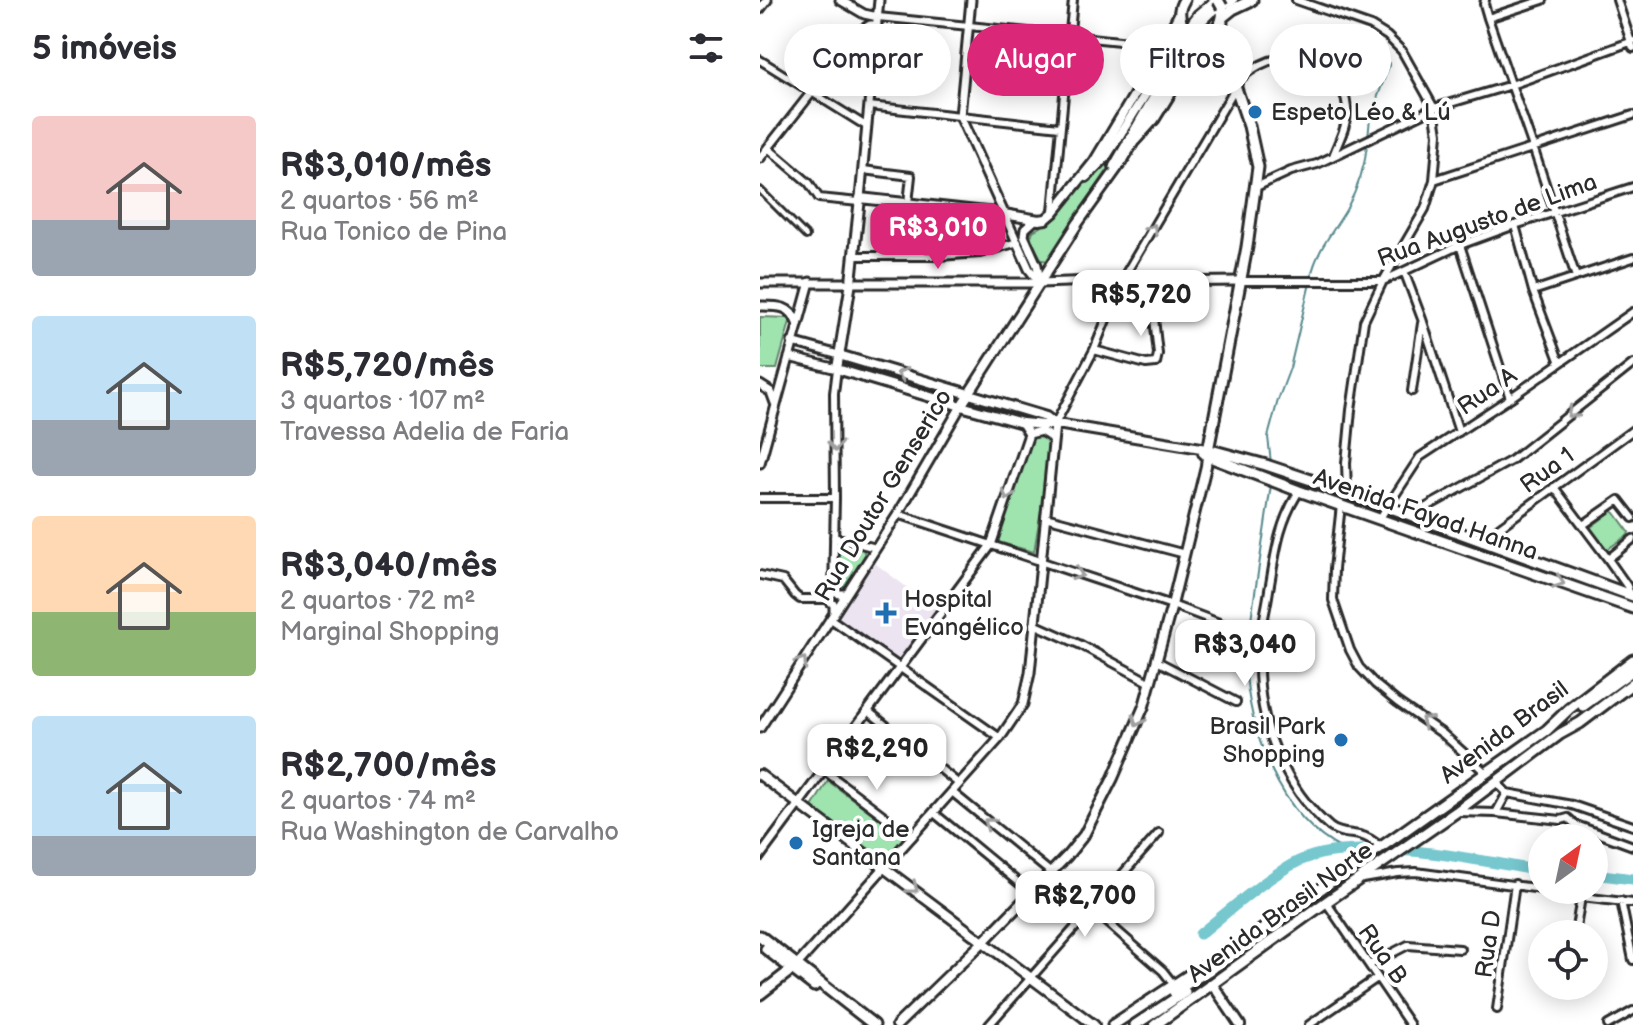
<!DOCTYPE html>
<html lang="pt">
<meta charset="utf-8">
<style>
:root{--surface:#fff;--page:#f2f2f3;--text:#2b2b33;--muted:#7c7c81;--accent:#db2777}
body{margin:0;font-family:"Balsamiq Sans",sans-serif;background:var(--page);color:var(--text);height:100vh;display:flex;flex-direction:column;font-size:30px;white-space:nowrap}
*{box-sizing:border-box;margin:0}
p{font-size:26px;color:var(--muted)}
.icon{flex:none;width:44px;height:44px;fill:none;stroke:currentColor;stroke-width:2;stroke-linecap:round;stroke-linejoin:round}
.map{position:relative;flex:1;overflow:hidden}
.details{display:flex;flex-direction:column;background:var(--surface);width:760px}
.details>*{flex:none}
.hud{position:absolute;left:24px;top:24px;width:728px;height:72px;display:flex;gap:16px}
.needle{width:52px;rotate:33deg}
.controls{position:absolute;left:768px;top:824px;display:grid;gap:16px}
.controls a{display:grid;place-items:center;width:80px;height:80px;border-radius:50%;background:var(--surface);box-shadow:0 4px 20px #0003;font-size:40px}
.price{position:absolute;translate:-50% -68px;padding:0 18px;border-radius:16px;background:#fff;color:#222;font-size:26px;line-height:52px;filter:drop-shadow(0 2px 4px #0008)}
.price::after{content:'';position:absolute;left:50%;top:48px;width:24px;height:18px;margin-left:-12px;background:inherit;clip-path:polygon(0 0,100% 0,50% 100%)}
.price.selected{background:var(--accent);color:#fff}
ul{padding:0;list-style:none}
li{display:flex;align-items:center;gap:24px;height:200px;padding:0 32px}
li span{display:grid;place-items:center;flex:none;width:224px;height:160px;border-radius:8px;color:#555}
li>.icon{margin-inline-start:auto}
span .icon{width:96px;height:96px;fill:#fffc;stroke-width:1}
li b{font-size:34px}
h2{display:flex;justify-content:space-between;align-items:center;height:96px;padding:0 32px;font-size:34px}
.pill{padding:0 28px;border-radius:36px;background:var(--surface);box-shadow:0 4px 20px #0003;font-size:28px;line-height:72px}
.pill.selected{background:var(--accent);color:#fff}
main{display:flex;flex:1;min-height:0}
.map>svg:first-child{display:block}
</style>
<main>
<section class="details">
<h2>5 imóveis<svg class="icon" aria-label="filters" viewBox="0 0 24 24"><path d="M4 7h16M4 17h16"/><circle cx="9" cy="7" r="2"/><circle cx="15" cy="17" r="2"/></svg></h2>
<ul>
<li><span style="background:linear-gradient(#f6c9c9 65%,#9aa5b1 0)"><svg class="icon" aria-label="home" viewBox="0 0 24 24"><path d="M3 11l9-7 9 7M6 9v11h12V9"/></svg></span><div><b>R$3,010/mês</b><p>2 quartos · 56 m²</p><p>Rua Tonico de Pina</p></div></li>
<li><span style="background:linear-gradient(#bfe0f5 65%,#9aa5b1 0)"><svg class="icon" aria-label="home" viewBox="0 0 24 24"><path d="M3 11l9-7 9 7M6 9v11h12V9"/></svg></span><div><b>R$5,720/mês</b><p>3 quartos · 107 m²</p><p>Travessa Adelia de Faria</p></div></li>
<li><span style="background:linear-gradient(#ffd9b3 60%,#8fb573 0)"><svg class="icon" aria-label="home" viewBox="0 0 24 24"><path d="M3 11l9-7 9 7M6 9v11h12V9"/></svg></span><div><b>R$3,040/mês</b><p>2 quartos · 72 m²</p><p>Marginal Shopping</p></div></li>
<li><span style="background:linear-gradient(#bfe0f5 75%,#9aa5b1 0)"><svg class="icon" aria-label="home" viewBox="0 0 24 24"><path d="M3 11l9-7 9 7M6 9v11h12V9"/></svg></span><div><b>R$2,700/mês</b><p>2 quartos · 74 m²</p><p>Rua Washington de Carvalho</p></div></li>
</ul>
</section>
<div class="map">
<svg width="873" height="1025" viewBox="0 0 873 1025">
<rect width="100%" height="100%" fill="#fff"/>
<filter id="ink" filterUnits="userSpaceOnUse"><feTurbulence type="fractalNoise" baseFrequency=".0125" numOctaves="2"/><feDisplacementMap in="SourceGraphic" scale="16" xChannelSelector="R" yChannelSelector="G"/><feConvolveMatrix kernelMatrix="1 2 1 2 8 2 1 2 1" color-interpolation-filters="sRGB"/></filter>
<g filter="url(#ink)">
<!-- built -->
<path fill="#ede4f2" d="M112,561L177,610L138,663L75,617Z"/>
<!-- green -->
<path fill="#9fe3af" stroke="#65876d" stroke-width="2" d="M353,157L351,165L313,221L289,261L282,260L270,239L273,231L296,218L319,187L326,183L346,161Z
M0,317L31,318L17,369H0Z
M278,434L289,443L283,497L274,552L238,542L270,441L272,436Z
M852,511L855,513L869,532L868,535L846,550L842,549L829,530L831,527Z
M81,542L103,549L105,555L87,586L81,587L76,583L78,545Z
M68,781L146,838L123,861L52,807Z"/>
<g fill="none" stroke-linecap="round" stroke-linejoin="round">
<!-- stream -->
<path stroke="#58898d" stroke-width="2" d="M608,138L610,118L630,63
M551,277C556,251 573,232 586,210C597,190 605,167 607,145
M511,463L508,437L518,400L530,368L550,283
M511,485L485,660C488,728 518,818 584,850
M321,1025L324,1023"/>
<!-- river -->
<path stroke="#76c7ce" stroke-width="11" d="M834,874L873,879
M440,934C469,911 506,877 539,861C559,852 577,851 599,850C661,847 721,861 782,871"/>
<!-- pedestrian casing -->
<g stroke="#2b2b2b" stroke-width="10">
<path id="pedestrian" d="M0,190L46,236"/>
</g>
<!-- minor casing -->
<g stroke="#2b2b2b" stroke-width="12">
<path id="minor" d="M536,0L611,26L627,36L642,51L674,108L678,134L674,180L665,209L623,281L604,321L591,410L586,463L587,492
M725,0L724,4L728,18L773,147L816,277
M857,0L873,48
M118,17L390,44L403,41
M728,18L783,0
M0,60L106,126
M109,106L300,127
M8,148L49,183L59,198L99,202
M103,170L151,176L148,203
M674,180L873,115
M496,187L531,171L557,164L674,108L751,85L873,41
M293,211L313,0
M755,225L773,291L800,363
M700,245L750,398
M94,256H179L220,253L258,242
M644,271L662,319L699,432
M480,281H623L700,245L755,225L873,187
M773,291L873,258
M334,350L386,364L396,363L398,354L390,282
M652,391L662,323
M295,424L334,350L362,280L481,78C505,57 547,45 572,73C580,83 586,95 587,108C588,125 579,140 573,156
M794,487L848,559L867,586L870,594
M539,491C518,525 516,551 509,590C506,612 499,635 499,657C497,719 522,786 570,827C579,834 589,833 599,835C608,837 614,841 620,847
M0,498H75
M581,505L574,569L573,600L590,650L599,667L615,684L637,702L683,734L725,772
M138,514L412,605L470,627
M652,515L752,460L873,364
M285,517L425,554
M620,518L660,457L750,398L873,312
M823,525L859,500L873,518
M74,537L116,548
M722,540L873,430
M848,559L873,539
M0,575L23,580L35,595L40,599H68L73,593L75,498L74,393L77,369
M71,619L240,738
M274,624L321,645L391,683
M397,661L476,702
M108,711L199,784
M65,771L152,837
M736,782L747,793L812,805L873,826
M192,792L290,872L403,971L414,985
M697,812L736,813L801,820L808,818
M174,813L271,893
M736,813L747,793
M808,818L816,825L873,846
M603,879L638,873L656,872L782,889
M785,890L821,897L873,903
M861,901L873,960
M566,902L650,1025
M815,934L821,897
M609,965L648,945L700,949
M737,1009L755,884
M229,1025L399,833
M549,1025L617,978
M848,1025L873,1011"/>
</g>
<!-- tertiary casing -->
<g stroke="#2b2b2b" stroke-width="13">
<path id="tertiary" d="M80,0L104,14L118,17
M211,0L200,116L269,269L280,283
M0,9L7,0
M0,158L100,31L110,25H117
M100,198L119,0
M275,220L265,229L264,236L277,265L280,281
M0,283H280L362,280L390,282L480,281
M0,306C17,306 31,305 37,323
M32,342L79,355
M29,357L77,369
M0,385L11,392L15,403
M269,434L281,431L292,438
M0,463L50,282
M73,587L79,594H86
M68,599L74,605V612
M0,728L138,514L201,406
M0,856L231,545L269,434L262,423
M37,965L240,738L263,704L270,673L295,424"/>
</g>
<!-- secondary casing -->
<g stroke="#2b2b2b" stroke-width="14">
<path id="secondary" d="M419,14L394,62L334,162L293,213L286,219L279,220L244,214L100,198L91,282L77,369L201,406L262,423L284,425H303L447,449
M354,166L419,54L443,20L451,12L473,0
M326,177L345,158L425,32L438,15L456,0
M79,355L286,417L295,424
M201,406L318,223L363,160L437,36
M0,775L334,1025
M453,985L480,1025
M137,1025L223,942L307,856L324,835L353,778L384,706L412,605L446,466L447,456L443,453"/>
</g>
<!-- primary casing -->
<g stroke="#2b2b2b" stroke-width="15">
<path id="primary" d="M463,17L473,9L492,0
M421,22C419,13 419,8 424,0
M462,22L461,34L464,53L489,126L498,167L487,247L447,456L539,491L873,608
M433,34C452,38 465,26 462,7
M375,140L394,119L431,59C444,50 454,55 467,64
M447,449L506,465L587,492L873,596
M823,706L873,670
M0,936L114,1025
M6,949L54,986
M414,992L459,964
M0,994L35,967
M353,1025L432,973L486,941L637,836L787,730L809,709L873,660
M375,1025L425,992
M395,1025L566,902L696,812L800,734L820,723L873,683"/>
</g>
<!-- pedestrian -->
<use href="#pedestrian" stroke="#fff" stroke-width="4"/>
<!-- minor -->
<use href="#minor" stroke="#fff" stroke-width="6"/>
<!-- tertiary -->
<use href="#tertiary" stroke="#fff" stroke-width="7"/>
<!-- secondary -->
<use href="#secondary" stroke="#fff" stroke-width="8"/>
<!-- primary -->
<use href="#primary" stroke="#fff" stroke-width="9"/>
<!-- primary-bridge casing -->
<g stroke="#2b2b2b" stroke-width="15" stroke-linecap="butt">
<path id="primary-bridge" d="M458,0L462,7
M421,22L423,27L433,34"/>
</g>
<!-- primary-bridge -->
<use href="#primary-bridge" stroke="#fff" stroke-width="9"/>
</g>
<!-- one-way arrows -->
<defs><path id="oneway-chevron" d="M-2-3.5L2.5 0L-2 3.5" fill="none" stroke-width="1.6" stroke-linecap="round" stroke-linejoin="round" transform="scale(2)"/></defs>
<g stroke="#a0a0a0">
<use href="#oneway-chevron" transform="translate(392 229) rotate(-60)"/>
<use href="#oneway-chevron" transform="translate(142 374) rotate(-163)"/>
<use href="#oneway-chevron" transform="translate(812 413) rotate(141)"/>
<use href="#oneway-chevron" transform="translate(75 446) rotate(89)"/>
<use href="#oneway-chevron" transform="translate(248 495) rotate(109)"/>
<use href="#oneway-chevron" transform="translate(318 574) rotate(18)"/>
<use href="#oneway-chevron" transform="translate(799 582) rotate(20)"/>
<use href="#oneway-chevron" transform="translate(42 662) rotate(-57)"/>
<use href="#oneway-chevron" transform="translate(378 721) rotate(113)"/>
<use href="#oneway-chevron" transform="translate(666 721) rotate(-144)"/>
<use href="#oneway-chevron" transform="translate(229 823) rotate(-141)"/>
<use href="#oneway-chevron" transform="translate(153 888) rotate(37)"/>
</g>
</g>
<!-- markers -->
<g fill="#1f6fb2" stroke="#fff" stroke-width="3">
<circle cx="495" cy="112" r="8"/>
<path d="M122 601h8v8h8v8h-8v8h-8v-8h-8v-8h8z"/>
<circle cx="581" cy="740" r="8"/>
<circle cx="36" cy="843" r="8"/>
</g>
<g text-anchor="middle" stroke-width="8" stroke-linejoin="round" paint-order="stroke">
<!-- poi labels -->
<g font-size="24" fill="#2b2b2b" stroke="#fff" text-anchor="start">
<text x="511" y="120">Espeto Léo &amp; Lú</text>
<text x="144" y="607">Hospital<tspan x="144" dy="28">Evangélico</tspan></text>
<text x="565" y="734" text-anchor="end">Brasil Park<tspan x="565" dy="28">Shopping</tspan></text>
<text x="52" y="837">Igreja de<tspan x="52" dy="28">Santana</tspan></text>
</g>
<!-- street labels -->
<g font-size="24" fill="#2b2b2b" stroke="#fff">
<text transform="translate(727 220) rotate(-20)" y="8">Rua Augusto de Lima</text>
<text transform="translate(727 391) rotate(-34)" y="8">Rua A</text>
<text transform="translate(787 470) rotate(-36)" y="8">Rua 1</text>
<text transform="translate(123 495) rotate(-59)" y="8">Rua Doutor Genserico</text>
<text transform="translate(666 514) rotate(19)" y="8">Avenida Fayad Hanna</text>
<text transform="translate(744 732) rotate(-37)" y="8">Avenida Brasil</text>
<text transform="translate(520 912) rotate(-36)" y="8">Avenida Brasil Norte</text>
<text transform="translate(728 944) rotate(-82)" y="8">Rua D</text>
<text transform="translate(623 954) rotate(55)" y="8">Rua B</text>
</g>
</g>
</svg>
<div class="controls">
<a><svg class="needle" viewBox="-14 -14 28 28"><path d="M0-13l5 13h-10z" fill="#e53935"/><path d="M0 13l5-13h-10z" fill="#7c7c81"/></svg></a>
<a><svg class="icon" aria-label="locate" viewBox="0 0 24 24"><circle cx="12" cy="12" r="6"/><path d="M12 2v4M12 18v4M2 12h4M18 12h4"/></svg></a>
</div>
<b class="price selected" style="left:178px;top:271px">R$3,010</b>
<b class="price" style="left:381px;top:338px">R$5,720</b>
<b class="price" style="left:485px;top:688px">R$3,040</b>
<b class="price" style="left:117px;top:792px">R$2,290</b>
<b class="price" style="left:325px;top:939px">R$2,700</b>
<div class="hud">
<a class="pill">Comprar</a>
<a class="pill selected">Alugar</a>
<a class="pill">Filtros</a>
<a class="pill">Novo</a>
</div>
</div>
</main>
